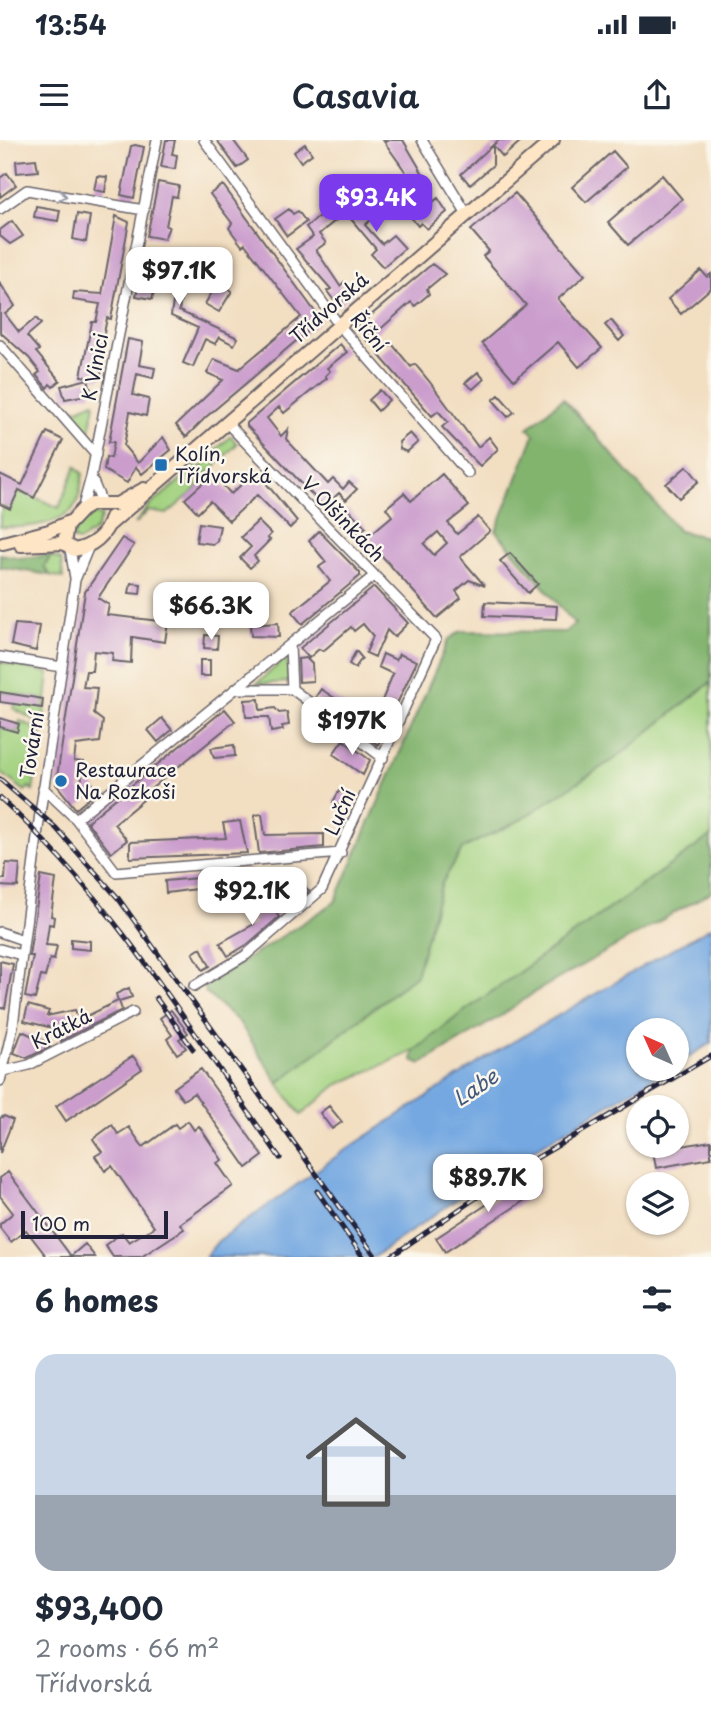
<!DOCTYPE html>
<meta charset="utf-8">
<style>
:root{--surface:#fff;--page:#f6f6f7;--text:#1f2937;--muted:#747a83;--accent:#7c3aed}
body{margin:0;font-family:"Playpen Sans",sans-serif;background:var(--page);color:var(--text);height:100vh;display:flex;flex-direction:column;font-size:26px;white-space:nowrap}
*{box-sizing:border-box;margin:0}
p{font-size:23px;color:var(--muted)}
.icon{flex:none;width:38px;height:38px;fill:none;stroke:currentColor;stroke-width:2;stroke-linecap:round;stroke-linejoin:round}
.map{position:relative;height:1117px;overflow:hidden}
.sheet{display:flex;flex-direction:column;background:var(--surface);flex:1}
.sheet>*{flex:none}
.needle{width:46px;rotate:315deg}
.fabs{position:absolute;left:626px;top:878px;display:grid;gap:14px}
.fabs a{display:grid;place-items:center;width:63px;height:63px;border-radius:50%;background:var(--surface);box-shadow:0 2px 5px #0004;font-size:35px}
.scale{position:absolute;left:21px;bottom:18px;width:147px;box-sizing:border-box;padding-left:7px;border:4px solid #22223b;border-top:0;font-size:19px;line-height:24px;white-space:nowrap;color:#22223b;-webkit-text-stroke:5px #fbf7ec;paint-order:stroke}
.price{position:absolute;translate:-50% -60px;padding:0 16px;border-radius:14px;background:#fff;color:#222;font-size:23px;line-height:46px;filter:drop-shadow(0 2px 4px #0008)}
.price::after{content:'';position:absolute;left:50%;top:42px;width:21px;height:16px;margin-left:-10px;background:inherit;clip-path:polygon(0 0,100% 0,50% 100%)}
.price.selected{background:var(--accent);color:#fff}
ul{padding:0;list-style:none}
li{display:grid;align-content:center;gap:14px;height:371px;padding:0 35px}
li span{display:grid;place-items:center;height:217px;border-radius:21px;color:#555}
li>.icon{margin-inline-start:auto}
span .icon{width:126px;height:126px;fill:#fffc;stroke-width:1}
li b{font-size:30px}
h2{display:flex;justify-content:space-between;align-items:center;height:84px;padding:0 35px;font-size:30px}
.status{display:flex;justify-content:space-between;align-items:center;height:49px;padding:0 35px;background:var(--surface);direction:ltr}
.status svg{height:19px;fill:currentColor}
header{display:flex;justify-content:space-between;align-items:center;height:91px;padding:0 35px;background:var(--surface);font-size:32px;font-weight:600}
.map>svg:first-child{display:block}
</style>
<div class="status"><b>13:54</b><svg viewBox="0 0 49 12"><path d="M0 12V9h3v3zM5 12V6h3v6zM10 12V3h3v9zM15 12V0h3v12zM26 1h20v11H26zM47 4h2v5h-2z"/></svg></div>
<header><svg class="icon" aria-label="menu" viewBox="0 0 24 24"><path d="M4 6h16M4 12h16M4 18h16"/></svg>Casavia<svg class="icon" aria-label="share" viewBox="0 0 24 24"><path d="M12 15V3M7 8l5-5 5 5M5 13v7h14v-7"/></svg></header>
<div class="map">
<svg width="711" height="1117" viewBox="0 0 711 1117">
<rect width="100%" height="100%" fill="#fbf7ec"/>
<filter id="ink" filterUnits="userSpaceOnUse"><feTurbulence type="fractalNoise" baseFrequency=".0143" numOctaves="2"/><feDisplacementMap in="SourceGraphic" scale="14" xChannelSelector="R" yChannelSelector="G"/><feConvolveMatrix kernelMatrix="1 2 1 2 8 2 1 2 1" color-interpolation-filters="sRGB"/></filter>
<filter id="wash" filterUnits="userSpaceOnUse"><feTurbulence type="fractalNoise" baseFrequency=".00686" numOctaves="4" result="noise"/><feDisplacementMap in="SourceGraphic" scale="28" xChannelSelector="R" yChannelSelector="G"/><feGaussianBlur stdDeviation="1.57" result="paint"/><feColorMatrix in="noise" values="0 0 0 0 0 0 0 0 0 0 0 0 0 0 0 0 0 1.4 0 .05"/><feComposite in="paint" operator="in"/></filter>
<g filter="url(#wash)">
<rect width="100%" height="100%" fill="#f2dec1"/>
<!-- green -->
<path fill="#a3d280" stroke="#627a5e" stroke-width="2" d="M94,262L95,264L89,295L67,269H78Z
M231,296L237,304L201,340L194,335L193,328L197,325L202,329L209,316Z
M76,326L83,334C81,343 80,354 77,362C66,386 22,388 0,387V374L5,366L10,368L19,350L59,368Z
M188,334L199,347L167,374L148,371L135,384L148,367Z
M94,373L102,376L96,390L80,401L74,400L73,395L82,380Z
M51,416L61,420L63,438L50,435L44,427Z
M287,517L289,542L256,544Z
M0,522L49,533L43,585L13,568L15,564L43,559L0,552Z
M711,542V696L459,875L414,911L337,945L301,975L278,943L416,835L442,743L463,708L515,683L617,617Z
M20,581L42,591L33,651L29,647L25,651L0,632V587L17,592Z"/>
<!-- forest -->
<path fill="#82b46e" stroke="#526b54" stroke-width="2" d="M563,258L679,391L711,398V542L617,617L515,683L463,708L442,743L416,835L278,943L239,882L205,852V846L335,762L449,499L462,491L565,492L575,484L496,391L534,295L528,288Z
M0,414L21,418L51,415L44,427L50,435L0,427Z
M711,696V752L535,852L504,874L421,924L412,920L414,911L459,875Z"/>
<!-- water -->
<path fill="#75a8e1" stroke="#4c658e" stroke-width="2" d="M711,787V903L677,924V891H639V929H668L493,1034L374,1117H205L218,1101L344,1011L492,914Z"/>
<g id="blocks">
<!-- building -->
<path fill="#cb9dcd" fill-rule="evenodd" d="M166,0H175L172,14L177,15L175,29L161,27Z
M217,0H233L248,20L237,28Z
M383,0H403L423,34L412,41Z
M499,0H522L503,17L493,5Z
M305,4L312,14L301,22L294,12Z
M135,5L144,7L134,58L121,55L131,6Z
M493,5V25L470,45L461,34Z
M613,11L627,27L586,62L572,47Z
M36,19L38,31L17,33L16,21Z
M7,33L16,45L0,57V38Z
M662,35L682,59L628,105L608,82Z
M97,36L107,37L105,52L94,50Z
M158,42L179,46L177,57L172,56L166,86L169,87L164,99L147,96Z
M223,45L321,180L206,277L186,297L176,285L223,240L207,233L214,219L239,229L301,177L245,104L242,106L229,88L232,83L210,54Z
M515,53L585,135L558,159L602,208L579,227L558,202L514,240L482,203L526,165L483,116L489,111L471,90Z
M375,58L384,68L365,85L382,104L393,95L405,108L383,127L371,114L376,109L346,73L351,68L356,75Z
M438,58L447,72L427,89L421,83L418,86L412,79Z
M332,65L341,76L319,94L326,103L316,110L340,146L344,142L353,153L338,166L327,151L331,149L296,109L313,97L306,87Z
M36,66L60,70L58,81L34,77Z
M289,69L293,74L298,71L306,82L287,96L275,79Z
M77,74L90,76L86,102L73,99Z
M116,76L129,82L111,179L107,178L99,218L104,219L100,239L81,236L92,182H96L100,164L73,160L74,152L102,154Z
M12,81L23,96L10,104L0,96V90Z
M143,124L185,135L179,171L238,198L234,205L219,197L215,204L205,199L193,227L183,223L198,188L171,176L174,155L154,151L152,159L136,156Z
M432,124L445,134L427,149L429,154L415,166L411,162L367,201L357,187Z
M701,130L707,137L711,134V148L681,174L668,159Z
M218,142L232,151L219,172L205,164Z
M0,143L15,166L5,174L19,192L36,178L41,184L27,196L39,210L36,212L60,241L53,247L50,244L47,248L36,235L40,232L29,218L0,192Z
M611,180L624,196L619,201L605,185Z
M128,199L143,202L139,225L155,228L153,238L137,234L133,255L149,259L146,276L130,272L124,306L138,323L163,297L171,310L142,334L136,327L127,343L104,330L106,317L111,318L114,302H109Z
M340,204L347,212L327,228L330,231L325,236L327,238L284,273L279,267L267,278L281,296L288,289L286,299L328,344L333,339L343,349L349,342L357,349L346,360L339,353L324,367L247,286V283Z
M392,204L411,227L415,224L429,241L478,307L489,297L498,309L480,326L442,287L448,282L438,271L432,276L379,215Z
M478,232L484,239L473,249L465,243Z
M88,239L92,254L65,259L61,246Z
M380,250L389,260L378,271L369,260Z
M499,255L514,272L508,277L493,260Z
M47,292L63,300L34,358L19,350L10,369L0,364V334L22,345Z
M410,293L418,302L407,312L400,309L399,302Z
M687,326L699,341L679,358L666,344Z
M256,331L297,381L290,388L257,355L229,381L210,361L198,373L185,359L213,334L231,354Z
M442,334L469,366L448,383L457,394L478,377L490,391L460,417L485,446L469,440L456,451L461,458L437,478L366,398L392,376L386,368L404,353L411,361ZM438,392L447,403L434,415L424,404Z
M348,369L366,387L353,396L339,382Z
M258,381L271,394L267,398L270,400L254,416L258,421L250,428L240,418L251,407L241,397Z
M199,383L220,386L217,401L213,404L196,402Z
M319,391L360,433V436L302,484L292,472L330,441L319,427L326,422L309,401Z
M122,398L134,405L98,458L109,465L107,475L168,482L165,502L132,497L131,523L112,521L113,513L94,511L92,531H86L83,547L97,548L94,574L103,581L100,602L76,605L74,621L84,622L80,651L91,642L98,651L76,669L56,644L82,471L85,452Z
M510,413L538,444L528,453L500,421Z
M131,443L141,444L140,454L129,453Z
M374,447L408,483L394,497L387,490L375,517L366,513L373,496L363,484L354,491L351,487L323,511L319,509L309,518L300,508Z
M485,462L557,466L556,479L484,476Z
M278,483L279,497L251,496L250,485Z
M15,484L40,486L36,511L11,505Z
M205,495L218,496L217,509L204,508Z
M356,511L362,518L355,528L349,524Z
M383,514L396,520L399,514L417,521L394,570L381,563L393,534L378,527Z
M306,518L312,524L313,541L299,542L298,519Z
M200,520H210V536H200Z
M321,549L348,567L341,577L315,558Z
M0,552L43,559L42,568L0,562Z
M259,559L260,570L275,568L279,573L287,572L289,585L282,586L283,590L271,592L269,577H246L245,560Z
M225,569L235,581L141,657L143,660L114,684L127,700L111,713L87,682Z
M0,578L19,584L17,592L0,587Z
M162,578L172,590L158,602L148,590Z
M364,580L374,587L377,582L385,589L378,605L357,589Z
M343,600L370,620L363,635L333,614Z
M234,605L235,616L214,618L211,608Z
M339,651L353,657L347,669L333,662Z
M262,674L265,695L324,694V707L259,713L254,675Z
M240,681L247,713L130,718V702L226,698L223,683Z
M6,723L20,724L18,747L0,746V739H5Z
M251,730L253,735L264,734L259,743L211,745V763L204,764V748L166,753L165,741L198,738V733Z
M41,736L56,739L51,776L54,777L53,785L49,784L46,805L57,806L54,820L50,819L45,837L41,836L35,859L25,857L31,826L33,816H29Z
M303,744L309,751L300,759L294,751Z
M262,754L279,777L248,804L228,816L220,803L254,784L252,780L260,773L254,762Z
M71,799L90,801V810L71,808Z
M201,808L210,826L203,830L193,813Z
M0,821L13,824L5,868H0Z
M129,848L132,857L119,861L122,870L61,901L54,885L53,888L24,881L28,865L49,871L47,876L75,870L79,880L118,861L116,854Z
M171,870L188,893L179,899L186,908L177,914L167,899L172,895L160,878Z
M22,891L50,904V907L27,918L14,913Z
M133,916L142,929L66,981L56,966Z
M201,929L263,1016L247,1028L194,953L183,960L174,948Z
M329,966L342,982L332,989L320,973Z
M4,976L13,980L0,1013V978Z
M188,981L194,990L199,986L222,1020L217,1023L233,1046L180,1084L184,1089L141,1117H113L105,1105L122,1093L129,1102L154,1087L112,1026L105,1031L95,1016L102,1012L93,999L112,985L118,994L129,987L143,1007L175,984L178,988Z
M711,1001V1018L656,1028L653,1011Z
M8,1032L71,1116L85,1104L95,1117H47L26,1090L11,1102L0,1088V1084L13,1073L0,1056V1038Z
M530,1036L539,1051L445,1112L436,1098Z"/>
</g>
</g>
<g filter="url(#ink)">
<use href="#blocks" fill-opacity="0" stroke="#6b646a" stroke-width="2"/>
<g fill="none" stroke-linecap="round" stroke-linejoin="round">
<!-- street casing -->
<g stroke="#6b646a" stroke-width="12">
<path id="street" d="M204,0L339,185L468,333
M422,0L467,74
M0,69L27,50L144,70
M0,205L96,315
M92,339L102,363
M82,370L91,337L157,0
M70,409L75,438
M290,506L292,549
M0,517L62,527
M238,549H292L383,618
M43,648L76,679L116,732L341,713
M76,679L374,436
M0,792L23,800
M0,809L21,815
M194,846L246,815L322,749L436,499L226,282
M4,931L29,925L133,872
M0,941L13,886L40,673L75,440L89,406"/>
</g>
<!-- secondary casing -->
<g stroke="#6b646a" stroke-width="16">
<path id="secondary" d="M109,385L553,0
M3,403L49,391L69,382
M64,403L67,386L82,370L92,364H117L144,349
M64,403L74,410C92,407 107,395 111,377
M21,405L64,403"/>
</g>
<!-- street -->
<use href="#street" stroke="#fff" stroke-width="9"/>
<!-- secondary -->
<use href="#secondary" stroke="#fee5c5" stroke-width="12"/>
<!-- rail casing -->
<g stroke="#22223b" stroke-width="5">
<path id="rail" d="M0,639L56,688L118,758L376,1117
M0,658C113,760 193,893 280,1018
M156,858L193,909
M317,1051L363,1117
M390,1117L521,1027L711,916"/>
</g>
<!-- rail -->
<use href="#rail" stroke="#fbf7ec" stroke-width="2.5" stroke-dasharray="8" stroke-linecap="butt"/>
</g>
<!-- one-way arrows -->
<defs><path id="oneway-chevron" d="M-2-3.5L2.5 0L-2 3.5" fill="none" stroke-width="1.6" stroke-linecap="round" stroke-linejoin="round" transform="scale(1.75)"/></defs>
<use stroke="#9c9ca7" href="#oneway-chevron" transform="translate(62 56) rotate(10)"/>
</g>
<!-- markers -->
<g fill="#1f6fb2" stroke="#fbf7ec" stroke-width="2.5">
<rect x="154" y="318" width="14" height="14" rx="3.5"/>
<circle cx="61" cy="641" r="7"/>
</g>
<g text-anchor="middle" stroke-width="5" stroke-linejoin="round" paint-order="stroke">
<!-- street labels -->
<g font-size="19" fill="#22223b" stroke="#fbf7ec">
<text transform="translate(329 168) rotate(-41)" y="7">Třídvorská</text>
<text transform="translate(369 192) rotate(50)" y="7">Říční</text>
<text transform="translate(95 227) rotate(-79)" y="7">K Vinici</text>
<text transform="translate(343 379) rotate(46)" y="7">V Olšinkách</text>
<text transform="translate(32 605) rotate(-81)" y="7">Tovární</text>
<text transform="translate(340 672) rotate(-66)" y="7">Luční</text>
<text transform="translate(61 889) rotate(-27)" y="7">Krátká</text>
</g>
<!-- poi labels -->
<g font-size="19" fill="#22223b" stroke="#fbf7ec" text-anchor="start">
<text x="175" y="321">Kolín,<tspan x="175" dy="22">Třídvorská</tspan></text>
<text x="75" y="637">Restaurace<tspan x="75" dy="22">Na Rozkoši</tspan></text>
</g>
<!-- water labels -->
<g font-size="21" font-style="italic" fill="#43587d" stroke="#fbf7ec">
<text transform="translate(476 948) rotate(-34)" y="7">Labe</text>
</g>
</g>
</svg>
<div class="fabs">
<a><svg class="needle" viewBox="-14 -14 28 28"><path d="M0-13l5 13h-10z" fill="#e53935"/><path d="M0 13l5-13h-10z" fill="#747a83"/></svg></a>
<a><svg class="icon" aria-label="locate" viewBox="0 0 24 24"><circle cx="12" cy="12" r="6"/><path d="M12 2v4M12 18v4M2 12h4M18 12h4"/></svg></a>
<a><svg class="icon" aria-label="layers" viewBox="0 0 24 24"><path d="M12 4l9 5-9 5-9-5zM3 14l9 5 9-5"/></svg></a>
</div>
<div class="scale">100 m</div>
<b class="price selected" style="left:376px;top:94px">$93.4K</b>
<b class="price" style="left:179px;top:167px">$97.1K</b>
<b class="price" style="left:211px;top:502px">$66.3K</b>
<b class="price" style="left:352px;top:617px">$197K</b>
<b class="price" style="left:252px;top:787px">$92.1K</b>
<b class="price" style="left:488px;top:1074px">$89.7K</b>
</div>
<section class="sheet">
<h2>6 homes<svg class="icon" aria-label="filters" viewBox="0 0 24 24"><path d="M4 7h16M4 17h16"/><circle cx="9" cy="7" r="2"/><circle cx="15" cy="17" r="2"/></svg></h2>
<ul>
<li><span style="background:linear-gradient(#c9d6e8 65%,#9aa5b1 0)"><svg class="icon" aria-label="home" viewBox="0 0 24 24"><path d="M3 11l9-7 9 7M6 9v11h12V9"/></svg></span><div><b>$93,400</b><p>2 rooms · 66 m²</p><p>Třídvorská</p></div></li>
</ul>
</section>
